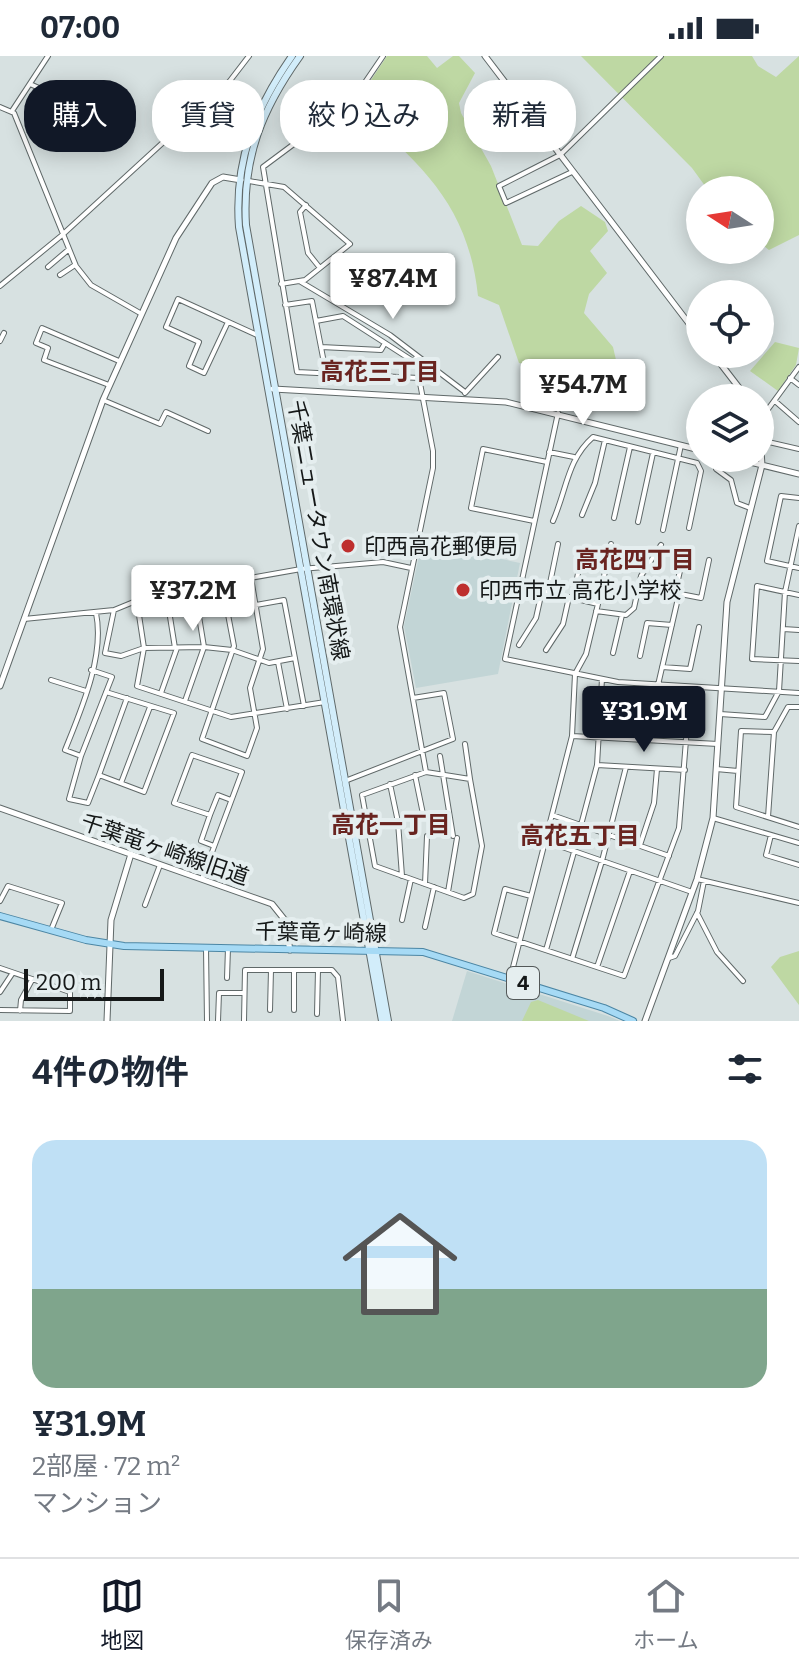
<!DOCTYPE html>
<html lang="ja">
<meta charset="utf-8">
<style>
:root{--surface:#fff;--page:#f2f2f3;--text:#1f2937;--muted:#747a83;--line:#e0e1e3;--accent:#111827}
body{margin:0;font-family:Bitter,"Noto Sans JP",serif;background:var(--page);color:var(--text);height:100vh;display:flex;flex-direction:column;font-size:30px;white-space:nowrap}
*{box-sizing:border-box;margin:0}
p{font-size:26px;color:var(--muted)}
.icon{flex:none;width:44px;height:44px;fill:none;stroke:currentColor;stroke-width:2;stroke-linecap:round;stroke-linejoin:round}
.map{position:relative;height:965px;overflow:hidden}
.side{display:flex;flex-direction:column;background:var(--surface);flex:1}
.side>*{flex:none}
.banner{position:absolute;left:24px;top:24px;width:752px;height:72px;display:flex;gap:16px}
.needle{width:52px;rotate:282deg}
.buttons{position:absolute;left:686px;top:120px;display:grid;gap:16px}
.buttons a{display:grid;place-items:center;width:88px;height:88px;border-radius:50%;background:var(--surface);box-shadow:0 4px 20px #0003;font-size:40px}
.scale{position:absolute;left:24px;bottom:20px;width:140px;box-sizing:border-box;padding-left:8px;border:4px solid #151818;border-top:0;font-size:22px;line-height:28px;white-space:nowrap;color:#151818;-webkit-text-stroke:6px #e5eeef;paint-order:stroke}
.price{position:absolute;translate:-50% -68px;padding:0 18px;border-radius:8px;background:#fff;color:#222;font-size:26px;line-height:52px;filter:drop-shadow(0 2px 4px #0008)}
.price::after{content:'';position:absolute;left:50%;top:48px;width:24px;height:18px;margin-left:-12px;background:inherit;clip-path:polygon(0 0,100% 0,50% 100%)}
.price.on{background:var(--accent);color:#fff}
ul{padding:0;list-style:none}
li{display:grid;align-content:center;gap:16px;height:424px;padding:0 32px}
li+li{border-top:2px solid var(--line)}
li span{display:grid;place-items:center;height:248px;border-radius:24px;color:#555}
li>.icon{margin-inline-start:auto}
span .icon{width:144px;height:144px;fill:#fffc;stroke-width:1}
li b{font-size:34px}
h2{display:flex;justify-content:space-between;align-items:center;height:96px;padding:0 32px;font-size:34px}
.pill{padding:0 28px;border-radius:32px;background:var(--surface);box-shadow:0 4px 20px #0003;font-size:28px;line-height:72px}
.pill.on{background:var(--accent);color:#fff}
.status{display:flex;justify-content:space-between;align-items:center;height:56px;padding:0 40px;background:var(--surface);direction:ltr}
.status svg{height:22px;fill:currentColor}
.tab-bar{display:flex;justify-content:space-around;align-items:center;height:112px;border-top:2px solid var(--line);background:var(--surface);font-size:22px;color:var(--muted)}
.tab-bar a{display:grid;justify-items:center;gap:4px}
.tab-bar .on{color:var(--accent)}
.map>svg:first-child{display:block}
</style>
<div class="status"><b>07:00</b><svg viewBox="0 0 49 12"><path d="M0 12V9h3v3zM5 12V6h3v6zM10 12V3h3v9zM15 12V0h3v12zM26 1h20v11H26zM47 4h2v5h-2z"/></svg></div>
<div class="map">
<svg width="799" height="965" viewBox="0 0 799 965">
<rect width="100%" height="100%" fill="#d7e1e1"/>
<!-- built -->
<path fill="#c2d5d6" d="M422,486L520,507L498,618L416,632L404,570Z
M467,915L608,960L620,965H452Z"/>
<!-- green -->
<path fill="#bed8a3" d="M387,0H427L437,12L453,0H459L475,17L459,47L461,57L491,110L522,189L538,190L559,165L581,150L605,166L608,175L590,195L607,217L589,238L584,257L613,291L616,304L597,318L519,307L499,249L478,240C469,153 424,109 360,56L361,39Z
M581,0H752L758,10L776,21L799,0V179L769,194L760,187V134H708L692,112Z
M775,286L799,292L796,309L778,335L750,315Z
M799,895V949L771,911L780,901Z
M538,944L589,965H522L531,946Z"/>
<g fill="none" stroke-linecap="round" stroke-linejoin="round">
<!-- minor casing -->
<g stroke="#606969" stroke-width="6">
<path id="minor" d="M383,0L353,44L263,111L297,316L419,322L433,395V412L400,571L426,716L362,739L375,810L464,842L473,838L482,790L470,723L426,716
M30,28L39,32L51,62
M223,31L259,61
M0,51L14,57L76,210L91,229L140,257
M12,55L48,0
M572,116L506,147L499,130L560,99L661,0
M249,125L284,131L350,188L305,224L281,228
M306,149L300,156L308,197L320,212
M48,211L68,194
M60,219L75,209
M301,226L390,279L465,336
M0,230L61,180L229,26L249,0
M285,249L312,245L326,317
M316,265L343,260L413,305L417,301
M228,266L204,317L189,310L199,286L166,271L178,243L257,279
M0,285L4,277
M321,291L381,294L385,287
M790,322L799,329
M109,329L44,304L48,292L36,287L42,272L119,305
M465,337L498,301
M103,344L160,368L166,356L208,375
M775,345L799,366
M558,357L505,603L618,626L799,637
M760,364L799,311
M760,384L799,393
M549,396L574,401
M717,402L716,413L731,424L737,447L750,452
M799,442L781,440L767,505L799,512
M582,459L595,427L605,384
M614,462L630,391
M534,465L471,452L483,393L547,406
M553,465C567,433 567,404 593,381L697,407L701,415L689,472
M638,466L653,397
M663,474L681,389
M222,527L234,590L202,683L247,700L257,672L250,632L263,593L251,522
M639,530L701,542L709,504
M166,536L175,592
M548,537L558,488
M675,537L684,497
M799,539L757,530L752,603L799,605
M573,542L583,493
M137,546L144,592L137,630L231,661L325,646
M598,548L611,488
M256,549L284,544L304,650
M114,554L105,597L121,600L144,592L204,591L232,594L269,607L295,602
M596,555L626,559L634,552L641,520L661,489
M24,563L114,554L153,538L198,535L222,527L301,513L383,506L411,512
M783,573L799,574
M519,589L536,562L542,535
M546,594L563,568L569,541
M613,597L622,559
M640,600L647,567L672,569
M278,606L287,653
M662,611L690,613L699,571
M91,614L112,621L81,700L65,694C81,654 105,600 96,557
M51,624L86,635
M658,629L679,538
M106,636L174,657L144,736L99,719L127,642
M161,637L177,592
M185,645L204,591L195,536
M799,651H788L774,676L741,675L736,751L799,771
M720,658L765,661L779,635L785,536L799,470
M572,680L718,688
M465,688L470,723
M81,700L69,743L88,747L99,719
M440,700L453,780
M597,709L685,714
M716,713L738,715
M415,719L423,758
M345,725L453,683L444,637L413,642
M121,727L150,651
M390,728L398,766L402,820
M210,759L201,785L214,790
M552,759L669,800
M768,761L774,676
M713,762L799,787
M581,769L597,709L602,623
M771,779L766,799L799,809
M545,785L692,836
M640,789L654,747L657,713
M202,823L242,716L192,699L174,747L210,759L218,739L231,744
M697,823L799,847
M425,828L427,780
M448,836L457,782
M531,840L505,833L494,877L624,920L679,772L688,659L600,653
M0,845L8,830L62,847L51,874
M145,849L160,809
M697,857L717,896L743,925
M402,864L411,823
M425,871L434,831
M206,892L207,965
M546,894L574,796
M669,902L675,900L698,855L704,825
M572,903L602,805L626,711
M597,911L630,815
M0,912L70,936V955L0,954
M227,922L228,892
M510,923L572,680L575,618L586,598L598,548L521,530
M0,936L12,918
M270,954L271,914
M294,954V914
M20,955L21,944L32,924
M317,958L318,914
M218,965L219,937H244
M244,965L245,914H332L338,921L343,965"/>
</g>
<!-- tertiary casing -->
<g stroke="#606969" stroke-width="7">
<path id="tertiary" d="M485,0L700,282
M713,298L747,342
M273,333L506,346L700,394
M733,402L799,418
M0,630L103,344L176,182L212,127L223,121L241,124
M0,752L272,848L284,863L290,894
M107,965L111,864L131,798
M645,965L697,823L713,762L727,546L762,409L760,381"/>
</g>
<!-- secondary casing -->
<g stroke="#606969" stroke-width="8">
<path id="secondary" d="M292,0C255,53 234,105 239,171L382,965
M300,0C262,53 242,102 246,169L388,965"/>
</g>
<!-- primary casing -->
<g stroke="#4c86a4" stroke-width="8">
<path id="primary" d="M0,860L86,884L124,890L423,896L604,952L633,965"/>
</g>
<!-- minor -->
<use href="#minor" stroke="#fff" stroke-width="4"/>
<!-- tertiary -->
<use href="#tertiary" stroke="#fff" stroke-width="5"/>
<!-- secondary -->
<use href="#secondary" stroke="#d2edfa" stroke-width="6"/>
<!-- primary -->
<use href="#primary" stroke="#a6daf5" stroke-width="6"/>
</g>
<!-- markers -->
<g fill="#be2f2e" stroke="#e5eeef" stroke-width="3">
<circle cx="348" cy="490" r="8"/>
<circle cx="463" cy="534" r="8"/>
</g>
<g text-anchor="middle" stroke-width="8" stroke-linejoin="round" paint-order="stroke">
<!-- shield labels -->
<rect fill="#e5eeef" stroke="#535858" stroke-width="2" x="507" y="911" width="32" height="32" rx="6"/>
<g font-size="20" font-weight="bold" fill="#151818">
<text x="523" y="934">4</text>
</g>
<!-- street labels -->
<g font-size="22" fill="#151818" stroke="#e5eeef">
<text transform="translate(319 474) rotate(80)" y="8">千葉ニュータウン南環状線</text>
<text transform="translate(165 793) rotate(19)" y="8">千葉竜ヶ崎線旧道</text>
<text transform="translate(321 876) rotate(1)" y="8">千葉竜ヶ崎線</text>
</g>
<!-- poi labels -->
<g font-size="22" fill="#151818" stroke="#e5eeef" text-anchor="start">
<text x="364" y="498">印西高花郵便局</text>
<text x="479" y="542">印西市立 高花小学校</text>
</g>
<!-- neighbourhood labels -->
<g font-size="24" font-weight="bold" fill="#692420" stroke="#e5eeef">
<text x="380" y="324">高花三丁目</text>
<text x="635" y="512">高花四丁目</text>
<text x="391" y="777">高花一丁目</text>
<text x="580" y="788">高花五丁目</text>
</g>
</g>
</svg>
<div class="buttons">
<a><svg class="needle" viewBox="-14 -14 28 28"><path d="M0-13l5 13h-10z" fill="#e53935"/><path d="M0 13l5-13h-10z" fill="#747a83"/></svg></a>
<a><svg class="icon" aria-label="locate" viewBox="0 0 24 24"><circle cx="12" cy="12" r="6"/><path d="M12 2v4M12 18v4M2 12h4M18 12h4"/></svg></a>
<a><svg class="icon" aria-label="layers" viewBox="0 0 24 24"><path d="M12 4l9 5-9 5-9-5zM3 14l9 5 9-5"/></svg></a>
</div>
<div class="scale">200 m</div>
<b class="price" style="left:393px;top:265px">¥87.4M</b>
<b class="price" style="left:583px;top:371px">¥54.7M</b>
<b class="price" style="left:193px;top:577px">¥37.2M</b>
<b class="price on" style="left:644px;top:698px">¥31.9M</b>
<div class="banner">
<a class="pill on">購入</a>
<a class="pill">賃貸</a>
<a class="pill">絞り込み</a>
<a class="pill">新着</a>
</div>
</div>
<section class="side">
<h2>4件の物件<svg class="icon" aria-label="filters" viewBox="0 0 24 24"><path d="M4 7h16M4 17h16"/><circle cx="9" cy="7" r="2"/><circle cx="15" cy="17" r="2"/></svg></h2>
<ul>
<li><span style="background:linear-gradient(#bfe0f5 60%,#7fa58c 0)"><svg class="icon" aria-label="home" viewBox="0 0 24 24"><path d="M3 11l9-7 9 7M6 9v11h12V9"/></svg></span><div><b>¥31.9M</b><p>2部屋 · 72 m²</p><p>マンション</p></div></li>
</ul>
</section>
<nav class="tab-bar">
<a class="on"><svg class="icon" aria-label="map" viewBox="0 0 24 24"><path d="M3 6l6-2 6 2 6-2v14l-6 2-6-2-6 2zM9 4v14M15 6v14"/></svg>地図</a>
<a><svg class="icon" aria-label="saved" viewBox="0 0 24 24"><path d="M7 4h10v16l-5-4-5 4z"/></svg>保存済み</a>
<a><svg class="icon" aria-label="home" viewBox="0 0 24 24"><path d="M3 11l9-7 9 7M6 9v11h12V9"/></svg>ホーム</a>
</nav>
